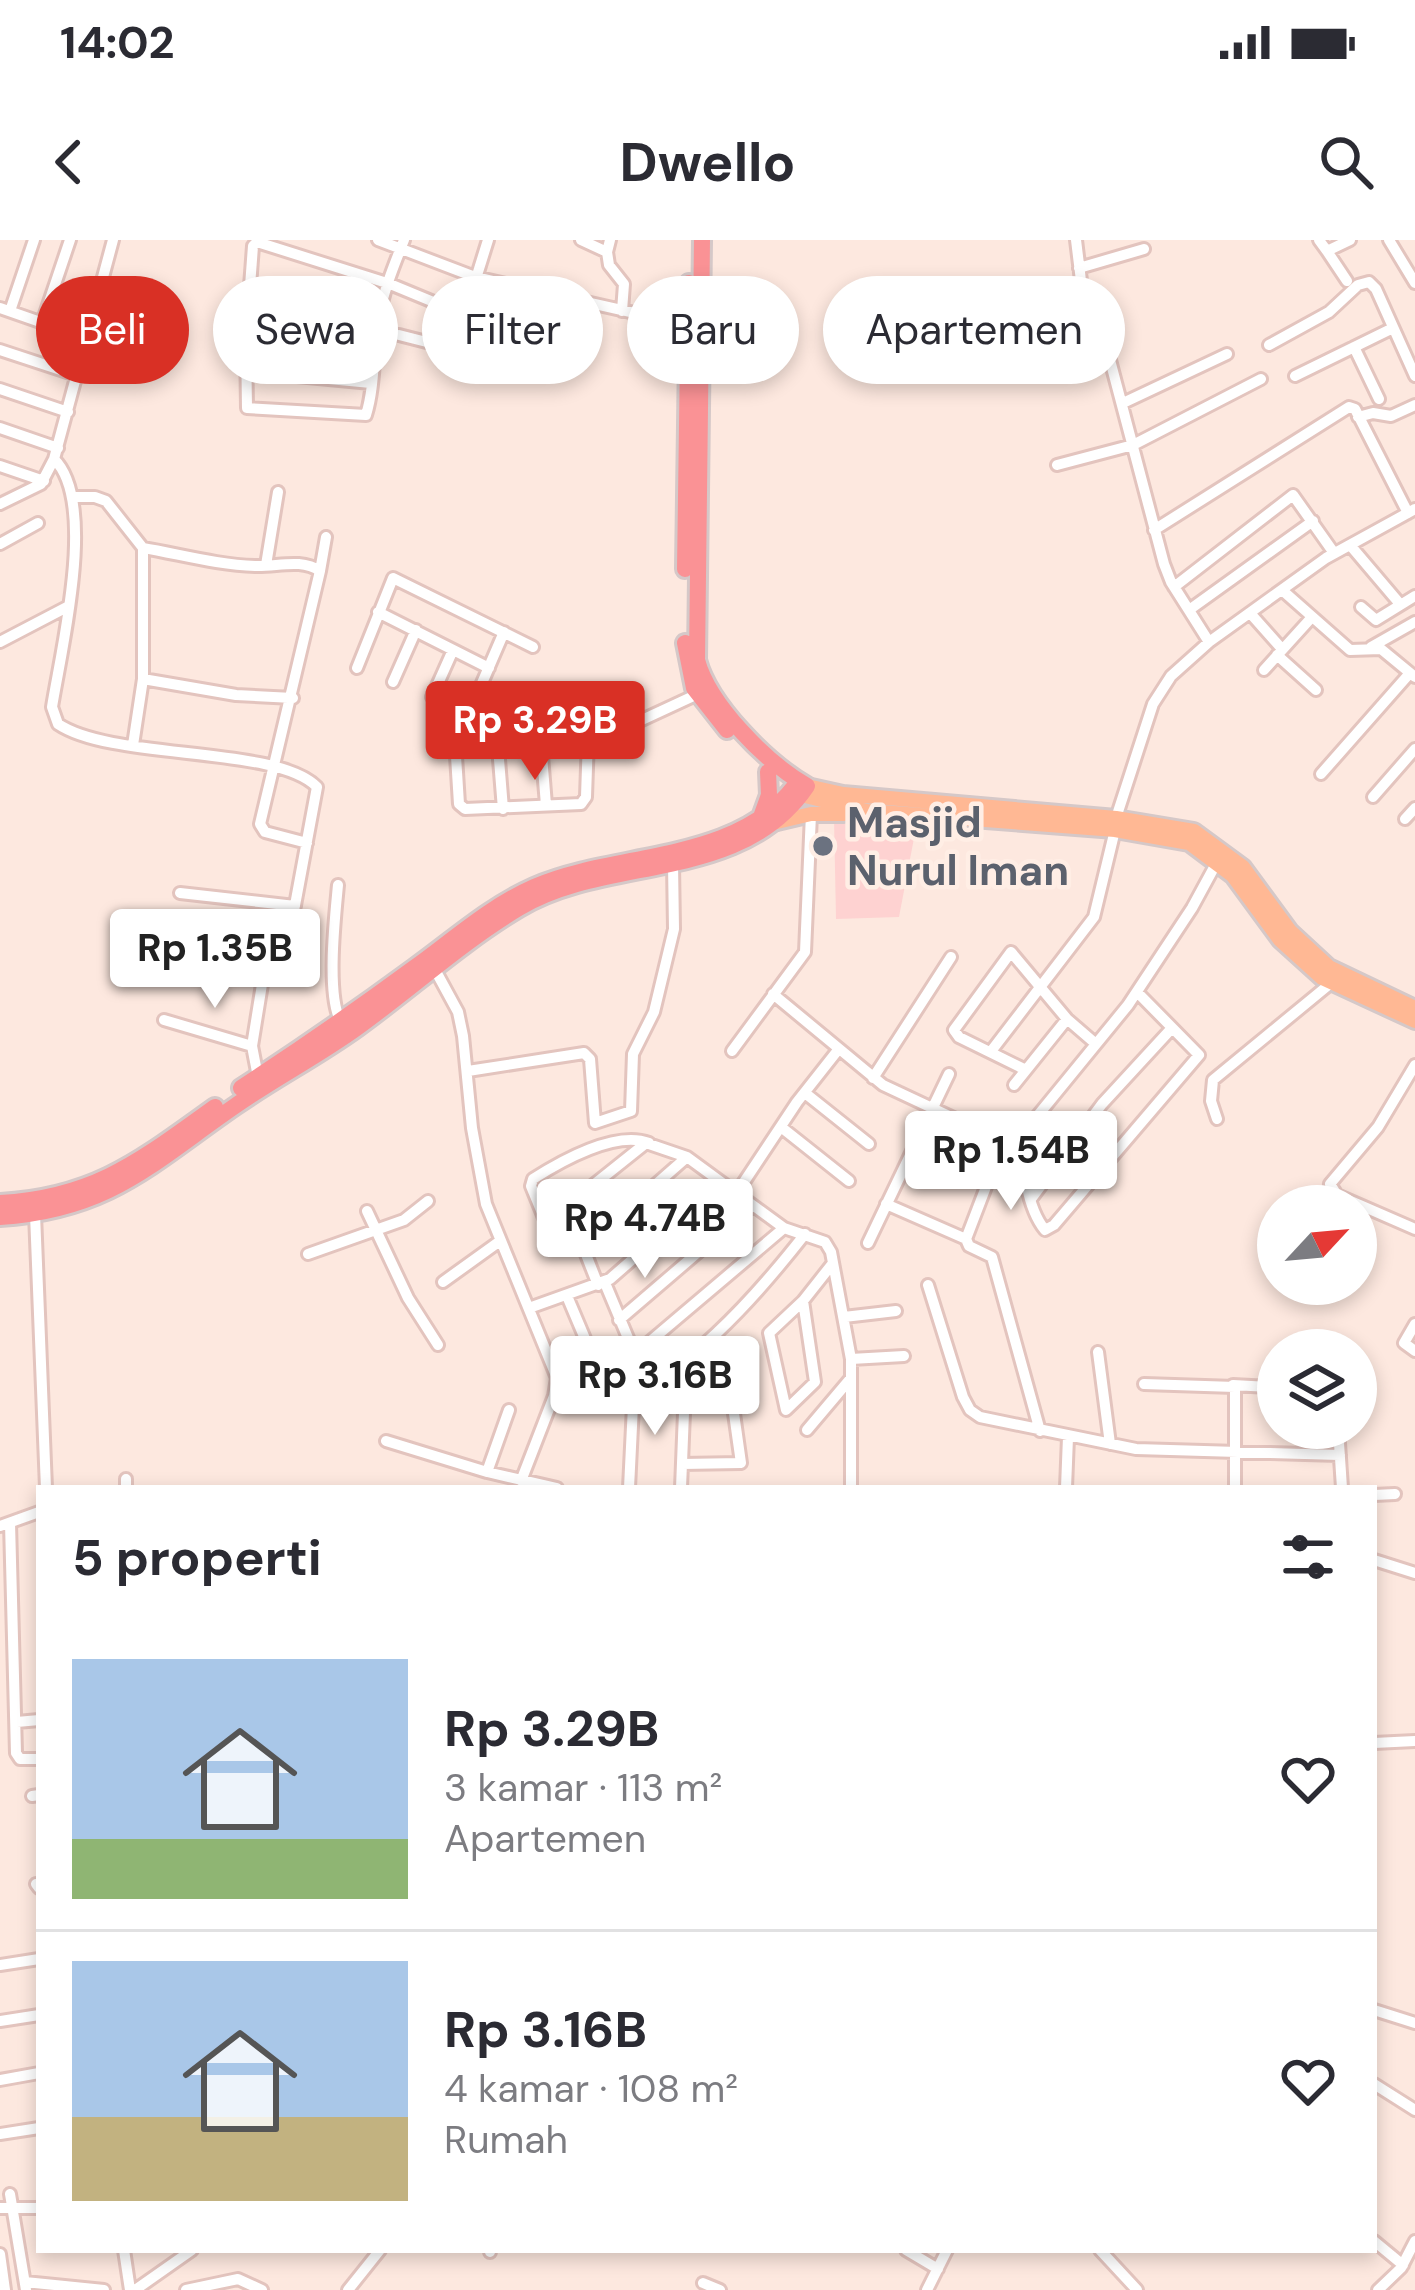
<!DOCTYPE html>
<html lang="id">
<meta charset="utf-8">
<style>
:root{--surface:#fff;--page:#f2f2f3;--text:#2b2b33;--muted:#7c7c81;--line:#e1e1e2;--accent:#d93025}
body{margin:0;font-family:"DM Sans",sans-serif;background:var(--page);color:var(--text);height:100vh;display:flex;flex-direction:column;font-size:45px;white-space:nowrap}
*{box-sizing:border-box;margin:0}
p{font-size:39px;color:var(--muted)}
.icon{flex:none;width:66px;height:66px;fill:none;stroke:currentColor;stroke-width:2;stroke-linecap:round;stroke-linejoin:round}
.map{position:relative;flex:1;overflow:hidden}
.drawer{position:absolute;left:36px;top:1245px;width:1341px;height:768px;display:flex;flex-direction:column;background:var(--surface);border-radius:0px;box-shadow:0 6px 18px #0003}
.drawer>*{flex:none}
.guide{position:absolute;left:36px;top:36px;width:1344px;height:108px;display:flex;gap:24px}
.needle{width:78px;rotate:64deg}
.buttons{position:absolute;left:1257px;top:945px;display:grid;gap:24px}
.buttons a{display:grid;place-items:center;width:120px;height:120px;border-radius:50%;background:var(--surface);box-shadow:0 6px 18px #0003;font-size:60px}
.price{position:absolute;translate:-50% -102px;padding:0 27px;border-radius:12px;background:#fff;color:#222;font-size:39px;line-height:78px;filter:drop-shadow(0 3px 6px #0008)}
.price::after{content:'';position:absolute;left:50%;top:72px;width:36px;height:27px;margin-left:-18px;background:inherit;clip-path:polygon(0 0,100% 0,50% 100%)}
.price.selected{background:var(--accent);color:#fff}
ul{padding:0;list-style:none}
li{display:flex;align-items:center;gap:36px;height:300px;padding:0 36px}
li+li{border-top:3px solid var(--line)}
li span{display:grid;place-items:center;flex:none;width:336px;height:240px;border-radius:0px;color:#555}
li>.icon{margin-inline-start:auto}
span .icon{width:144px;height:144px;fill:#fffc;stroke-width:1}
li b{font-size:51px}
h2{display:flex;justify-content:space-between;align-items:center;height:144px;padding:0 36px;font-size:51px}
.tag{padding:0 42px;border-radius:54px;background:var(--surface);box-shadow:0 6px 18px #0003;font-size:42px;line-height:108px}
.tag.selected{background:var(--accent);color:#fff}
.status{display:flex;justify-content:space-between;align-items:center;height:84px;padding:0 60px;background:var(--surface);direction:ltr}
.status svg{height:33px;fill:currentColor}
header{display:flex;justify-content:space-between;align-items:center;height:156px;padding:0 36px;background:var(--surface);font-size:54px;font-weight:700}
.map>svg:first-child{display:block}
</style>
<div class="status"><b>14:02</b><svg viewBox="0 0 49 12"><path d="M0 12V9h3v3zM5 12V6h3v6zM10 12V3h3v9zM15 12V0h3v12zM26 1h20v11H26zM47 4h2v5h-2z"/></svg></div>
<header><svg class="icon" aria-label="back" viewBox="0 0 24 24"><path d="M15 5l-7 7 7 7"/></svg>Dwello<svg class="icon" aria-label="search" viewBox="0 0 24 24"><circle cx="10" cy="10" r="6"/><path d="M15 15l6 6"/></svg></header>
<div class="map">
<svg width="1415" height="2050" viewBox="0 0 1415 2050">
<rect width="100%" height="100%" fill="#fde8df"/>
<!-- commercial -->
<path fill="#fed2d1" d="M918,577L899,677L836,679L834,579Z"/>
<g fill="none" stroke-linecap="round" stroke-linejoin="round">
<!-- minor casing -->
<g stroke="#e3c4be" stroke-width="16">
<path id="minor" d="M378,0L475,37L688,85
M404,0C394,25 382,55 378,81C373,112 375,146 366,175L247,168L246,100L253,6L257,2L390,44L465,75
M581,0L607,12L610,0
M1076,0L1083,57L1101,86L1164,324L1171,342L1209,402
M1319,0L1327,11L1350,0
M1389,0L1415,43
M1327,11L1347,41
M607,12L609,25L624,44L622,71
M1079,28L1144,9
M249,64L378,76
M0,68L89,99
M10,71L34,0
M42,83L70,0
M399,95L454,109L507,131
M246,100L375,109
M1269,105L1329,72L1358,45L1369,42L1376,49L1415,136
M1354,107L1379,159
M454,109L488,0
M0,110L79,136
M245,131L371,143
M1295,136L1393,88
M0,149L68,172
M1123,163L1227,114
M1358,177L1373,173L1391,176L1415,165
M0,188L58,208
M54,219C98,262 61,410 52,467L58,484C113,521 276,505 317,547L285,719L280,728L264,732L252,806L258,837
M1057,225L1133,205L1261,139
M0,226L44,241
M73,257H95L106,261L143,308V439L133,505
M0,264L41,244L54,219L113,0
M1154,290L1349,167L1355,169L1408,273
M0,304L38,283
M1350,305L1400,364
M143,308C179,314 218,325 255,326C277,327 301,318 320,331L260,584L265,592L307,603
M266,325L278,252
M320,331L326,297
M1174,347L1293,255L1334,313
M1282,350L1350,410L1381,409L1415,437
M1361,367L1376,380L1415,356
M1189,370L1313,281
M378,372L489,428
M1250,373L1282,409
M0,402L67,367
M1371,407L1415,382
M1277,415L1316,450
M357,428L393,338L533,407
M1264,430L1312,377
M143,439L236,455L293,458
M393,442L416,390
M432,457L453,410
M588,498L586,557L581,564L465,569L459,564L456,516L459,510L588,498L631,485L700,453
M541,503L546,565
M498,507L503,569
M469,508L467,478L504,392
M1321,534L1410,433
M1373,557L1415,509
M1116,578L1153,464L1171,436L1209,402L1326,318L1415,269
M1405,579L1415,568
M338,645C335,677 326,756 341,782
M180,653L295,666
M433,726L458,772L463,796L472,888L486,964L557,1138L554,1156L521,1241
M156,738L264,732
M1137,752L1199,815L1054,985L1045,990C1026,967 1023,925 1021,896L1128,765L1192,668L1217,622
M773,754L883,845L994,897L989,939L966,999
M164,780L252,806
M992,810L1094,677L1115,590
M732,811L805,712L811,574
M1415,825L1378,887L1330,944L1337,955L1415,989
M1024,829L959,797L954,790L1011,712L1067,779L1096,804
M468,831L584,813L590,819L595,883L631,871L633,814L654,772L674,689L673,624
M873,838L951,717
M1014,845L1067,779
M805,853L869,904
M1217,879L1211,861L1213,840L1331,743
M781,887L849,941
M736,954L797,862L838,810
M1031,959L1102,864L1172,788
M886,964L966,999L969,1006L992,1017L1040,1191
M367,971L408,1058L438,1105
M35,974L46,1248
M569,979L547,985L531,946L533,939C561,921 616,890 649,903
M868,1003L949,834
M582,1009L687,917
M308,1014L404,980L428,961
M443,1042L500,1001
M605,1043L646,1141
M598,1045L567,966L646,903L687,917L784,988L825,1002L831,1012L851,1119V1248
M928,1045L963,1157L970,1170L980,1177L1136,1209L1340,1215
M567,1056L605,1146C667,1167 772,1036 805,994
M803,1061L815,1142L786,1170L769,1093L803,1061L833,1023
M529,1068L610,1039L720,943
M844,1077L896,1071
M619,1080L752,966
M1415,1084L1404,1103L1415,1111
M1098,1112L1110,1204
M634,1115L784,988
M851,1119L904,1116
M1144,1144L1235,1147V1248
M1233,1145L1269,1147
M1338,1188L1342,1248
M807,1190L851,1138
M386,1201L487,1232L557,1248
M487,1232L509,1170
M126,1239V1248
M629,1248L634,1145
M681,1248L685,1147L728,1131L741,1223L682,1224
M1066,1248L1068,1197
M1374,1255L1395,1254
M10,1283L16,1513L20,1519H39
M0,1286L39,1272
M1374,1320L1415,1333
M17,1482L39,1480
M1374,1503L1415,1501
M32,1556L39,1555
M36,1644L39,1648
M0,1725L39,1719
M1374,1770L1415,1783
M0,1781L39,1775
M0,1840L39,1833
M1374,1844L1415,1870
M0,1894L39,1888
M10,1954L26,2050
M0,1968H39
M1374,2001L1403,2025
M124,2010L130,2050
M906,2010L938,2029
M1100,2010L1137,2050
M490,2012V2010
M0,2014L5,2050
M25,2042L104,2050
M703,2043L720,2050
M135,2050L192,2010
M186,2050L238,2039L262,2050
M348,2050L380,2010
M927,2050L947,2010
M1378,2050L1401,2028L1415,2001"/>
</g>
<!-- major casing -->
<g stroke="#d5c8c8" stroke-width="20">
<path id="major" d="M807,546L843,554L1116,578L1194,591L1243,627L1290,691L1329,727L1415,768
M801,555L867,571L1115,590L1189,603L1233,636L1280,700L1322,738L1415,781
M777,582L811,574H844"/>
</g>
<!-- highway casing -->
<g stroke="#d5c8c8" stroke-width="22">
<path id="highway" d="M685,329L689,43
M685,403L694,448L727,490
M761,577L769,555L768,532
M241,848C299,810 357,770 414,728C453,700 489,667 534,647C617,611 734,624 794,547
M0,963C95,958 141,920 215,867
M0,977C109,970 151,924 235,866C275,838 318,816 358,787C412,748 462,702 519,668C609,614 741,644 807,546C767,523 709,465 697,420L702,0"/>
</g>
<!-- minor -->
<use href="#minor" stroke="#fff" stroke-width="10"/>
<!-- major -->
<use href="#major" stroke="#ffb894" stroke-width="14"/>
<!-- highway -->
<use href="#highway" stroke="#fa9295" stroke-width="16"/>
</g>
<!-- markers -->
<circle fill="#6b7280" stroke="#ffeee5" stroke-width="4.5" cx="823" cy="606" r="12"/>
<g text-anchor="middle" stroke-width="9" stroke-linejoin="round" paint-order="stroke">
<!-- worship labels -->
<g font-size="42" font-weight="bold" fill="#5b616d" stroke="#ffeee5" text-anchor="start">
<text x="847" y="597">Masjid<tspan x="847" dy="48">Nurul Iman</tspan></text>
</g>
</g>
</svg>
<div class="buttons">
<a><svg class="needle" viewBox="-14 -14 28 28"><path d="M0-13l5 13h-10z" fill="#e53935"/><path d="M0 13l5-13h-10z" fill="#7c7c81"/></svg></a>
<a><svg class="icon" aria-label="layers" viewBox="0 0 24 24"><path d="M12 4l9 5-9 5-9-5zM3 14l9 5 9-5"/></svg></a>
</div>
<b class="price selected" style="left:535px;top:543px">Rp 3.29B</b>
<b class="price" style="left:215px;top:771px">Rp 1.35B</b>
<b class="price" style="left:1011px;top:973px">Rp 1.54B</b>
<b class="price" style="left:645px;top:1041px">Rp 4.74B</b>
<b class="price" style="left:655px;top:1198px">Rp 3.16B</b>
<div class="guide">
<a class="tag selected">Beli</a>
<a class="tag">Sewa</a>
<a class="tag">Filter</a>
<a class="tag">Baru</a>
<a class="tag">Apartemen</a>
</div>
<section class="drawer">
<h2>5 properti<svg class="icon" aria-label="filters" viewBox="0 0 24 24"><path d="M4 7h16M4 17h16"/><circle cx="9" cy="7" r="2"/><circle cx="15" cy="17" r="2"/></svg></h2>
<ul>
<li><span style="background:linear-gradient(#a9c7e8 75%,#8fb573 0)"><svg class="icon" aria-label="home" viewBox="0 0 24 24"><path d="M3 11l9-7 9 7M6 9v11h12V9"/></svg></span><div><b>Rp 3.29B</b><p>3 kamar · 113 m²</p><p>Apartemen</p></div><svg class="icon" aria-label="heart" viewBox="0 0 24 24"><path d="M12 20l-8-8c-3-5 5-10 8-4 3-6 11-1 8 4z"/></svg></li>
<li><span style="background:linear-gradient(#a9c7e8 65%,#c2b280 0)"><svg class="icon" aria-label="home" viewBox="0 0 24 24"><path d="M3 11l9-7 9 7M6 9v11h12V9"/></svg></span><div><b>Rp 3.16B</b><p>4 kamar · 108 m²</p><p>Rumah</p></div><svg class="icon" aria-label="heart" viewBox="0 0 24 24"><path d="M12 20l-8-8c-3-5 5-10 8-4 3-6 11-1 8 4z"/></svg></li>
</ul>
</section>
</div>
